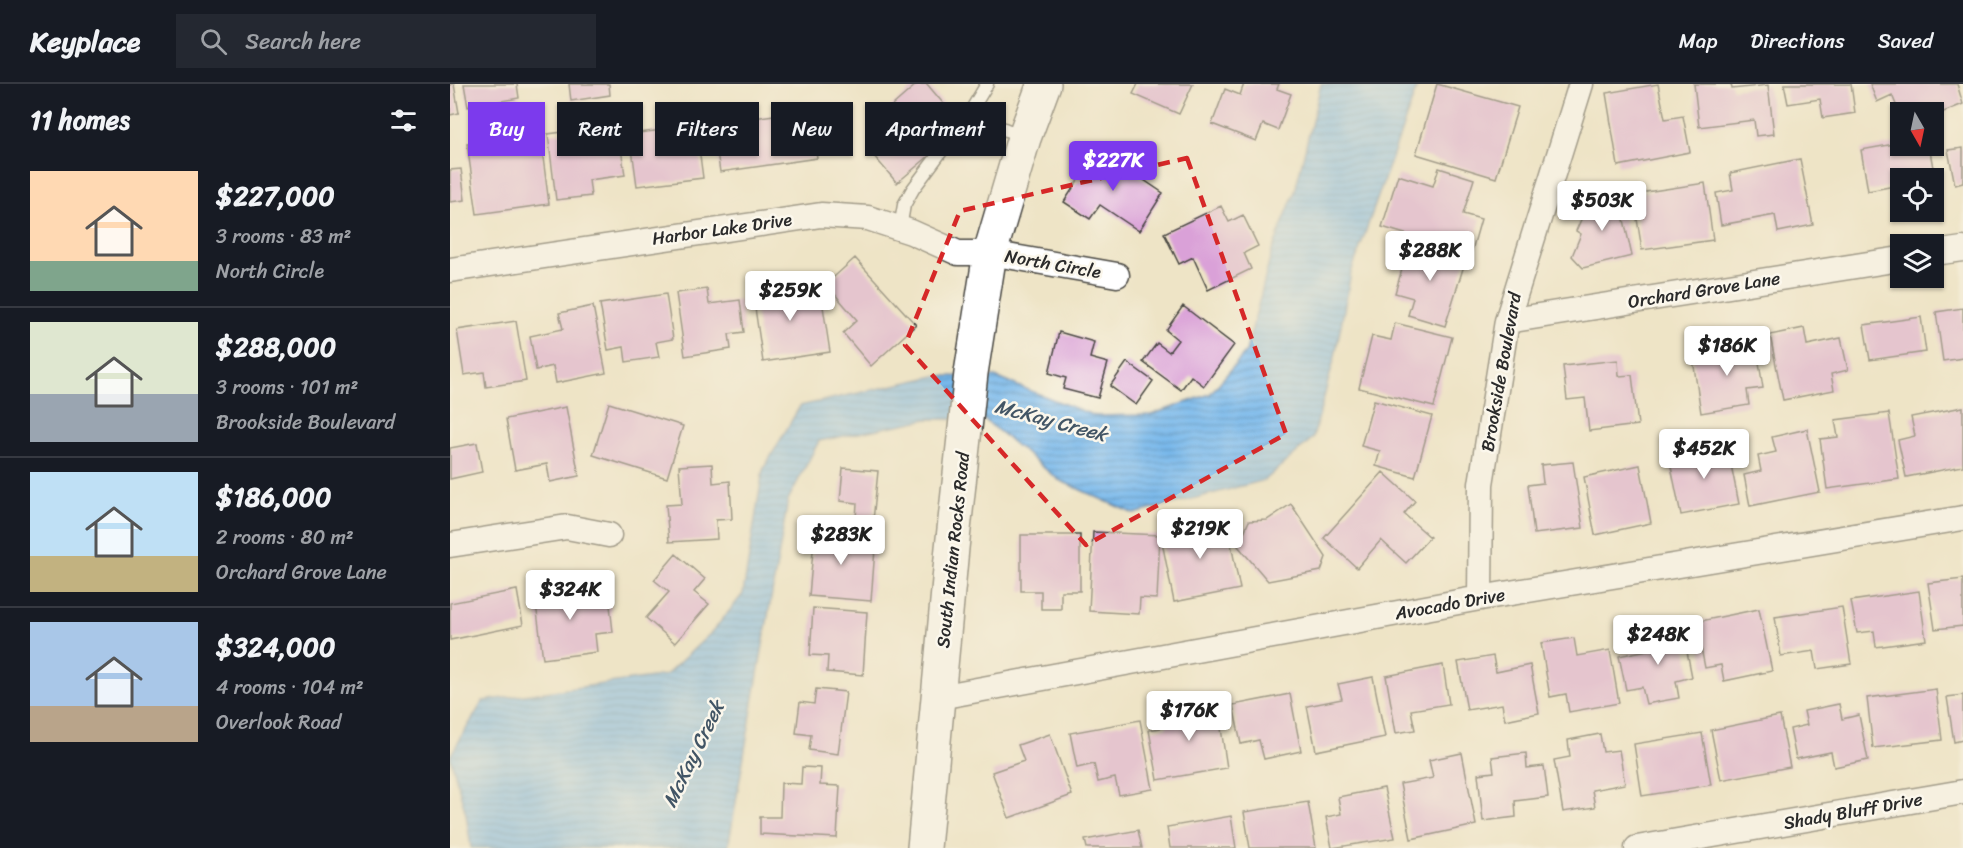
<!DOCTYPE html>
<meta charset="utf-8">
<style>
:root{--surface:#171b24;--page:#242831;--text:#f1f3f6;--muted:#9ea1a6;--line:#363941;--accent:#7c3aed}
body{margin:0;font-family:Sriracha,sans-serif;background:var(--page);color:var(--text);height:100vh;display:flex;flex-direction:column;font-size:22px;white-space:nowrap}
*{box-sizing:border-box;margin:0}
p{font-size:20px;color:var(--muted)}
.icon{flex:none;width:33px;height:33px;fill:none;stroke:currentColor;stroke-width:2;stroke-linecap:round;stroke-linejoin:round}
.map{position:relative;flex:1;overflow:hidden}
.details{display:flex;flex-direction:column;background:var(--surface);width:450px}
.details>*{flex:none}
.guide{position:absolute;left:18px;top:18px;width:570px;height:54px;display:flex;gap:12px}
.needle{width:39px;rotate:171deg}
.fabs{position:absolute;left:1440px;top:18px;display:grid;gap:12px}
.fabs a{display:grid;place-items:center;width:54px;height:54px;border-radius:0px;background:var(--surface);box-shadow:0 2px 4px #0004;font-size:30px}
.price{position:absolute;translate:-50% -51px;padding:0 14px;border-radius:6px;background:#fff;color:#222;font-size:20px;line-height:39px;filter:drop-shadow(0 2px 3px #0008)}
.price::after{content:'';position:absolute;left:50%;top:36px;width:18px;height:14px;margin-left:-9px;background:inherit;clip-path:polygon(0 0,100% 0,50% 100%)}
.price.selected{background:var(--accent);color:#fff}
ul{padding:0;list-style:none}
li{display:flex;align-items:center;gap:18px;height:150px;padding:0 30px}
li+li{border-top:2px solid var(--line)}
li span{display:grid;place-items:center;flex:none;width:168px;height:120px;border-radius:0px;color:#555}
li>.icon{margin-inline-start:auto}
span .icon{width:72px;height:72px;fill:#fffc;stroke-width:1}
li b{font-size:26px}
h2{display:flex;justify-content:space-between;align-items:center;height:72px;padding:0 30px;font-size:26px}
.chip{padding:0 21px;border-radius:0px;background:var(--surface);box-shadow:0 2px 4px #0004;font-size:21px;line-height:54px}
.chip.selected{background:var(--accent);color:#fff}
header{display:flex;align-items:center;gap:36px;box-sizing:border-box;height:84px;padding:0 30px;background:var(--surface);border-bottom:2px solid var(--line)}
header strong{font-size:28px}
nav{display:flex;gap:33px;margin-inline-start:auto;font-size:21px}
.search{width:420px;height:54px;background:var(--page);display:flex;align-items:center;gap:15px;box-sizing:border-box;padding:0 21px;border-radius:0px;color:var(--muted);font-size:22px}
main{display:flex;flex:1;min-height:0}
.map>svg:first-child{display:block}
</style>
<header>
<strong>Keyplace</strong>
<div class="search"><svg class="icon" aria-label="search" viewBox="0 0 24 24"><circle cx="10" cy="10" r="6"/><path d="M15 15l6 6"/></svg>Search here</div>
<nav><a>Map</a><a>Directions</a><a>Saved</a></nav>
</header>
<main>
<section class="details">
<h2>11 homes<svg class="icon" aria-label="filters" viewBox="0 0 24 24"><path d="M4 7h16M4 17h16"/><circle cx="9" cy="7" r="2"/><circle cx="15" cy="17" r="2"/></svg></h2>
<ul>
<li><span style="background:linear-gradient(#ffd9b3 75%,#7fa58c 0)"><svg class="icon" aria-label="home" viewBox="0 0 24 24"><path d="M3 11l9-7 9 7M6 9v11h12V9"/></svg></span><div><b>$227,000</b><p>3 rooms · 83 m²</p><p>North Circle</p></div></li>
<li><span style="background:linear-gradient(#dfe7d0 60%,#9aa5b1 0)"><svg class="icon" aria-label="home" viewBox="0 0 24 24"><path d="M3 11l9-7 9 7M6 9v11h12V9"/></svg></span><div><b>$288,000</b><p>3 rooms · 101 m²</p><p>Brookside Boulevard</p></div></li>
<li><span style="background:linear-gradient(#bfe0f5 70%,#c2b280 0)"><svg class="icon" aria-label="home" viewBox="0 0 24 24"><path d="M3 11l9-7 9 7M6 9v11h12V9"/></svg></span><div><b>$186,000</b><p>2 rooms · 80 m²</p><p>Orchard Grove Lane</p></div></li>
<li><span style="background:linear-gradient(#a9c7e8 70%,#b9a48a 0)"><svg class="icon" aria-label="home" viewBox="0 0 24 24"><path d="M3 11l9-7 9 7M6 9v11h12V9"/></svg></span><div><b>$324,000</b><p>4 rooms · 104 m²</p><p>Overlook Road</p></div></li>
</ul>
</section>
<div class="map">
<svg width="1513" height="764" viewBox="0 0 1513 764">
<defs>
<pattern id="water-rules" width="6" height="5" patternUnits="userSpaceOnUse" patternTransform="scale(1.5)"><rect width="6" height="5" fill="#77b8ec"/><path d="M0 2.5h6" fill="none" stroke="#6296bf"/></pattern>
</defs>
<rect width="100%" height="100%" fill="#fbf7ec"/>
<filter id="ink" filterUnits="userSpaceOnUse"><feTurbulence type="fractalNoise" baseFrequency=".0167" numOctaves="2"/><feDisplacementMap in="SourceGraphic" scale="12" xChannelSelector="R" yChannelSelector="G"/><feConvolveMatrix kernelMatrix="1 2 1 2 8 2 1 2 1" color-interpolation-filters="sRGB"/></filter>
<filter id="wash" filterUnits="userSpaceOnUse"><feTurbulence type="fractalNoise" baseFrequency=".008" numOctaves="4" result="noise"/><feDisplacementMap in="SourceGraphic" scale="24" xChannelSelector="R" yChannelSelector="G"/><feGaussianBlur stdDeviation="1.35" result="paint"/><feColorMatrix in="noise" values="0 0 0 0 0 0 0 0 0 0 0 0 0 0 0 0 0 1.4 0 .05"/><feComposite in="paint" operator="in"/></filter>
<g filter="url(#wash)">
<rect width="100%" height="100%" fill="#eee4c6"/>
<!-- water -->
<path fill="url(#water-rules)" stroke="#51728c" stroke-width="1.5" d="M871,0H968L901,189L885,272L863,354L815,396L684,430L609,396L535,336L478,335L369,357L338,416L278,764H21L16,730L0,672L33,617L216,591L263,547L293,510L313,386L350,322L485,292L545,293L645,332L701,331L760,310L796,268L822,167L845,107Z"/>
<g id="blocks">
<!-- building -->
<path fill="#daa1d8" d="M0,0H4L9,29L0,31Z
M14,0H67L69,14L18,23Z
M119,0H159L160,11L121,17Z
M467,0H477L503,31L476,54L486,66L447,99L418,65L430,55L419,42Z
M688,0H743L729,30L683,10Z
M794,0H829L827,5L841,10L828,46L813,40L806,57L762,40L775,5L790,11Z
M987,0L1068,23L1046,94L966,70Z
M1208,0L1215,35L1233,32L1240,68L1168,82L1156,9Z
M1244,0H1281L1282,5L1318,1L1324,50L1306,52L1304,36L1249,43Z
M1334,0H1401L1405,29L1373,34L1370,15L1338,20Z
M1420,0H1507L1513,20L1484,32V28H1467L1464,22L1449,28L1442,11L1427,18Z
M378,23L382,54L364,56L367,74L270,88L263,40Z
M246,42L253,94L187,102L180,50Z
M151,43L153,60L170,58L175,91L139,96L141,112L106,116L98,50Z
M90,50L99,120L27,130L17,60Z
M1450,59V62H1479L1485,94H1450V101L1418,107L1411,66Z
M1513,64V99L1505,101L1498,66Z
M648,65L713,109L689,147L650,121L640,135L614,118Z
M1350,75L1363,141L1328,148L1325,131L1271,141L1266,109L1283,106L1280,89Z
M989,84L1024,95L1013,130L1031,135L1021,170L932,143L948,91L983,102Z
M11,85L15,116L0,118V86Z
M1255,99L1263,156L1192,166L1183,110Z
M1147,107L1169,113L1182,172L1133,184L1122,172L1131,150L1126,147L1143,108Z
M771,122L779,138L793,131L808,162L794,169L801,185L758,206L743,173L729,180L714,149Z
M960,158L1016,175L995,242L958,231L963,214L945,209Z
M405,174L466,241L421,282L393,249L407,236L376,200Z
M317,194L320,211L370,203L380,268L313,278L301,197Z
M257,205L259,220L290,216L294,248L279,250L281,265L235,272L226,209Z
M216,210L223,255L206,258L209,273L176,278L174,263L158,266L150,220Z
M143,222L156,289L106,299L103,282L86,286L80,252L113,245L109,229Z
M733,222L784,261L754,302L741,292L731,306L693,278L707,259L719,268L728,256L716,246Z
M1513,224V274L1493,277L1486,228Z
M1471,233L1476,268L1420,276L1414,241Z
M66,237L76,297L36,303L34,288L14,291L7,246Z
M945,239L1002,253L984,323L909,304L922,252L941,256Z
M1354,244L1357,261L1391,254L1398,286L1381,290L1384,306L1333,316L1320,251Z
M609,248L644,258L640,274L658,279L648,314L613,305L616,294L599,289Z
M1306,259L1313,304L1297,306L1299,321L1251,329L1242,269Z
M1168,276L1169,292L1182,291L1188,341L1139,347L1135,314L1117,316L1113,282Z
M677,278L703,297L686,321L660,302Z
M924,316L982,332L965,393L926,382L930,367L911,362Z
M159,319L233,342L217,394L143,371Z
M116,323L129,392L100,398L97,380L65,386L56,335Z
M1513,323V382L1456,393L1448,356L1465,352L1461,333Z
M1439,329L1449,395L1377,405L1370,355L1388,353L1385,336Z
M1357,345L1370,408L1300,422L1294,391L1311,387L1308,372L1326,368L1322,353Z
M27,359L32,388L0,395V364Z
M1277,361L1289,420L1231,431L1219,373Z
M1123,378L1133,444L1084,450L1078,401L1093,399L1091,381Z
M262,380L263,399L280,397L282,435L266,436L267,455L219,458L216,421L232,420L229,382Z
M1190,381L1201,439L1145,451L1134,393Z
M393,384L428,387L423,437L406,435L407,419L390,417Z
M933,388L965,417L954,430L980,453L956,479L931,456L907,484L874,454Z
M841,420L876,473L871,487L818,497L788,462L799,437L817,436Z
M776,435L790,505L724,518L710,448Z
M365,444L411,447L409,464L425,465L421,517L359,512Z
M643,448L710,451L707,515L690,514L689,530L639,527Z
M571,451H630V507H611V525H591V507H571Z
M226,470L255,495L244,508L259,520L225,559L196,534L219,508L204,496Z
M1513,495V542L1485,545L1478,499Z
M120,499L123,517L159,512L163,548L145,550L147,568L93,575L84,504Z
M67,506L73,541L0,556V519Z
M1469,507L1476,556L1426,563L1424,547L1407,549L1401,517Z
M1392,523L1401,580L1367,585L1364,567L1331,572L1325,533Z
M363,524L417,528L413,591L377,588L378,572L360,571Z
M1309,525L1322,587L1274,597L1271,581L1255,584L1246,538Z
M1232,542L1242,593L1226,597L1229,614L1196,620L1192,603L1176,606L1169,572L1202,565L1199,548Z
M1124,554L1127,572L1160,566L1169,619L1119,628L1116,610L1100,613L1091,559Z
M1043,572L1046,588L1080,581L1089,629L1055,636L1052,620L1017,626L1008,578Z
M993,581L999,620L961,626L965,646L946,649L936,592Z
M923,593L935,653L866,667L857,622L892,615L888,600Z
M366,605L396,608L388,670L359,666L361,651L346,649L350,618L364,620Z
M1486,605L1492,656L1423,664L1417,614Z
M840,610L851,667L814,675L809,656L791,660L783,621Z
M1513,611V656L1504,658L1497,613Z
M767,618L777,684L708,696L699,646L717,643L714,627Z
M1389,620L1392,635L1409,631L1418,676L1384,683L1381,668L1346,675L1340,645L1357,641L1354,627Z
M1330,632L1340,683L1271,696L1261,646Z
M690,636L703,705L669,711L665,694L648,698L644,680L627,684L620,649Z
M1252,649L1261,701L1192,712L1184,660Z
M600,650L622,711L559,734L542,688L574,677L568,661Z
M1150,650L1153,668L1169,666L1175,700L1142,706L1145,723L1113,728L1104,676L1120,673L1118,656Z
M1012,669L1026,741L961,755L950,700L983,694L979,676Z
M1076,669L1077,684L1094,682L1098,713L1065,717L1066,733L1033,737L1028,690L1044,688L1042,673Z
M352,683L371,684L370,701L390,702L387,754L310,750V733H330L331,699L351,700Z
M934,704L945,754L882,764L876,733L891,730L888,713Z
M858,718L866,764H800L794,728Z
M781,732L786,764H720L717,743Z
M688,746L692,764H637L635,756Z"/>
</g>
</g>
<g filter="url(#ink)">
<use href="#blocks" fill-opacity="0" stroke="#484742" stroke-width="1.5"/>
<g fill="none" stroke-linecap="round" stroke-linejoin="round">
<!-- lane casing -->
<g stroke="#484742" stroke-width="15">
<path id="lane" d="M519,30L573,53
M450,144L454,121L463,105L519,30L537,0"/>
</g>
<!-- street casing -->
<g stroke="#484742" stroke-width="27">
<path id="street" d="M1484,169L1513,165
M0,186L371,131L418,134L461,148L508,169H540L667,191
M1057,237L1450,175
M0,461L117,443L159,451
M1030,514L1031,400L1057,237L1131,0
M489,613L1030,514L1513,434
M1187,764L1513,708"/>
</g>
<!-- secondary casing -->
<g stroke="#484742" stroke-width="36">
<path id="secondary" d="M474,764L502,464L521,289L540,169L574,54L594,0"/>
</g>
<!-- lane -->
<use href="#lane" stroke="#fff" stroke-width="12"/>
<!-- street -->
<use href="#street" stroke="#fff" stroke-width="24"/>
<!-- secondary -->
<use href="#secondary" stroke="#fff" stroke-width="33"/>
</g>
</g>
<!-- marked area -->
<path d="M0 0H1513V764H0ZM737,74L836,350L636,461L455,261L510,127Z" fill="#eee4c6" fill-opacity=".55" fill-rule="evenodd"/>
<path fill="none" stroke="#d62828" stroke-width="4.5" stroke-dasharray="12 8" stroke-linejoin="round" d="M737,74L836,350L636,461L455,261L510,127Z"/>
<g text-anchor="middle" stroke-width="5" stroke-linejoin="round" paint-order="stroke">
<!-- street labels -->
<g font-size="18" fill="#2b2b2b" stroke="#fbf7ec">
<text transform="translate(272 145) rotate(-8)" y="6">Harbor Lake Drive</text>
<text transform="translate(603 180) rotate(10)" y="6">North Circle</text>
<text transform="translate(1254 206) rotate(-9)" y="6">Orchard Grove Lane</text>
<text transform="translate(1051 288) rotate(-80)" y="6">Brookside Boulevard</text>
<text transform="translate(503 466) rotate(-84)" y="6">South Indian Rocks Road</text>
<text transform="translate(1000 520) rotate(-10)" y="6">Avocado Drive</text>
<text transform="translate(1403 727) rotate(-10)" y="6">Shady Bluff Drive</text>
</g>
<!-- water labels -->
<g font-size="20" font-style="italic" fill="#425565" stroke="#fbf7ec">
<text transform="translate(601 336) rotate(15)" y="7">McKay Creek</text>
<text transform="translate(243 670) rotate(-64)" y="7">McKay Creek</text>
</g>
</g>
</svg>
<div class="fabs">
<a><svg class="needle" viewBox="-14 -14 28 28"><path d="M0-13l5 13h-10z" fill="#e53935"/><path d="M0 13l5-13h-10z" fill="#9ea1a6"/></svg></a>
<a><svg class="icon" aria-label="locate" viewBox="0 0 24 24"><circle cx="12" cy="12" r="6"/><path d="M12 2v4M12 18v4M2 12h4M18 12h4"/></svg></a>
<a><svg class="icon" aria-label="layers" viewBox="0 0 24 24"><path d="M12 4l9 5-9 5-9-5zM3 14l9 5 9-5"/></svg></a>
</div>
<b class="price selected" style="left:663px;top:108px">$227K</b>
<b class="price" style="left:1152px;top:148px">$503K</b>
<b class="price" style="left:980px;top:198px">$288K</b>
<b class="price" style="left:340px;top:238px">$259K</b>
<b class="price" style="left:1277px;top:293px">$186K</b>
<b class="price" style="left:1254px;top:396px">$452K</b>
<b class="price" style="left:750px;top:476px">$219K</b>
<b class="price" style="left:391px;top:482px">$283K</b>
<b class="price" style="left:120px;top:537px">$324K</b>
<b class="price" style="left:1208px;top:582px">$248K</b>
<b class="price" style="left:739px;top:658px">$176K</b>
<div class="guide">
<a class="chip selected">Buy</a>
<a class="chip">Rent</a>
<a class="chip">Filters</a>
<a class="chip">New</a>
<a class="chip">Apartment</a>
</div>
</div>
</main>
